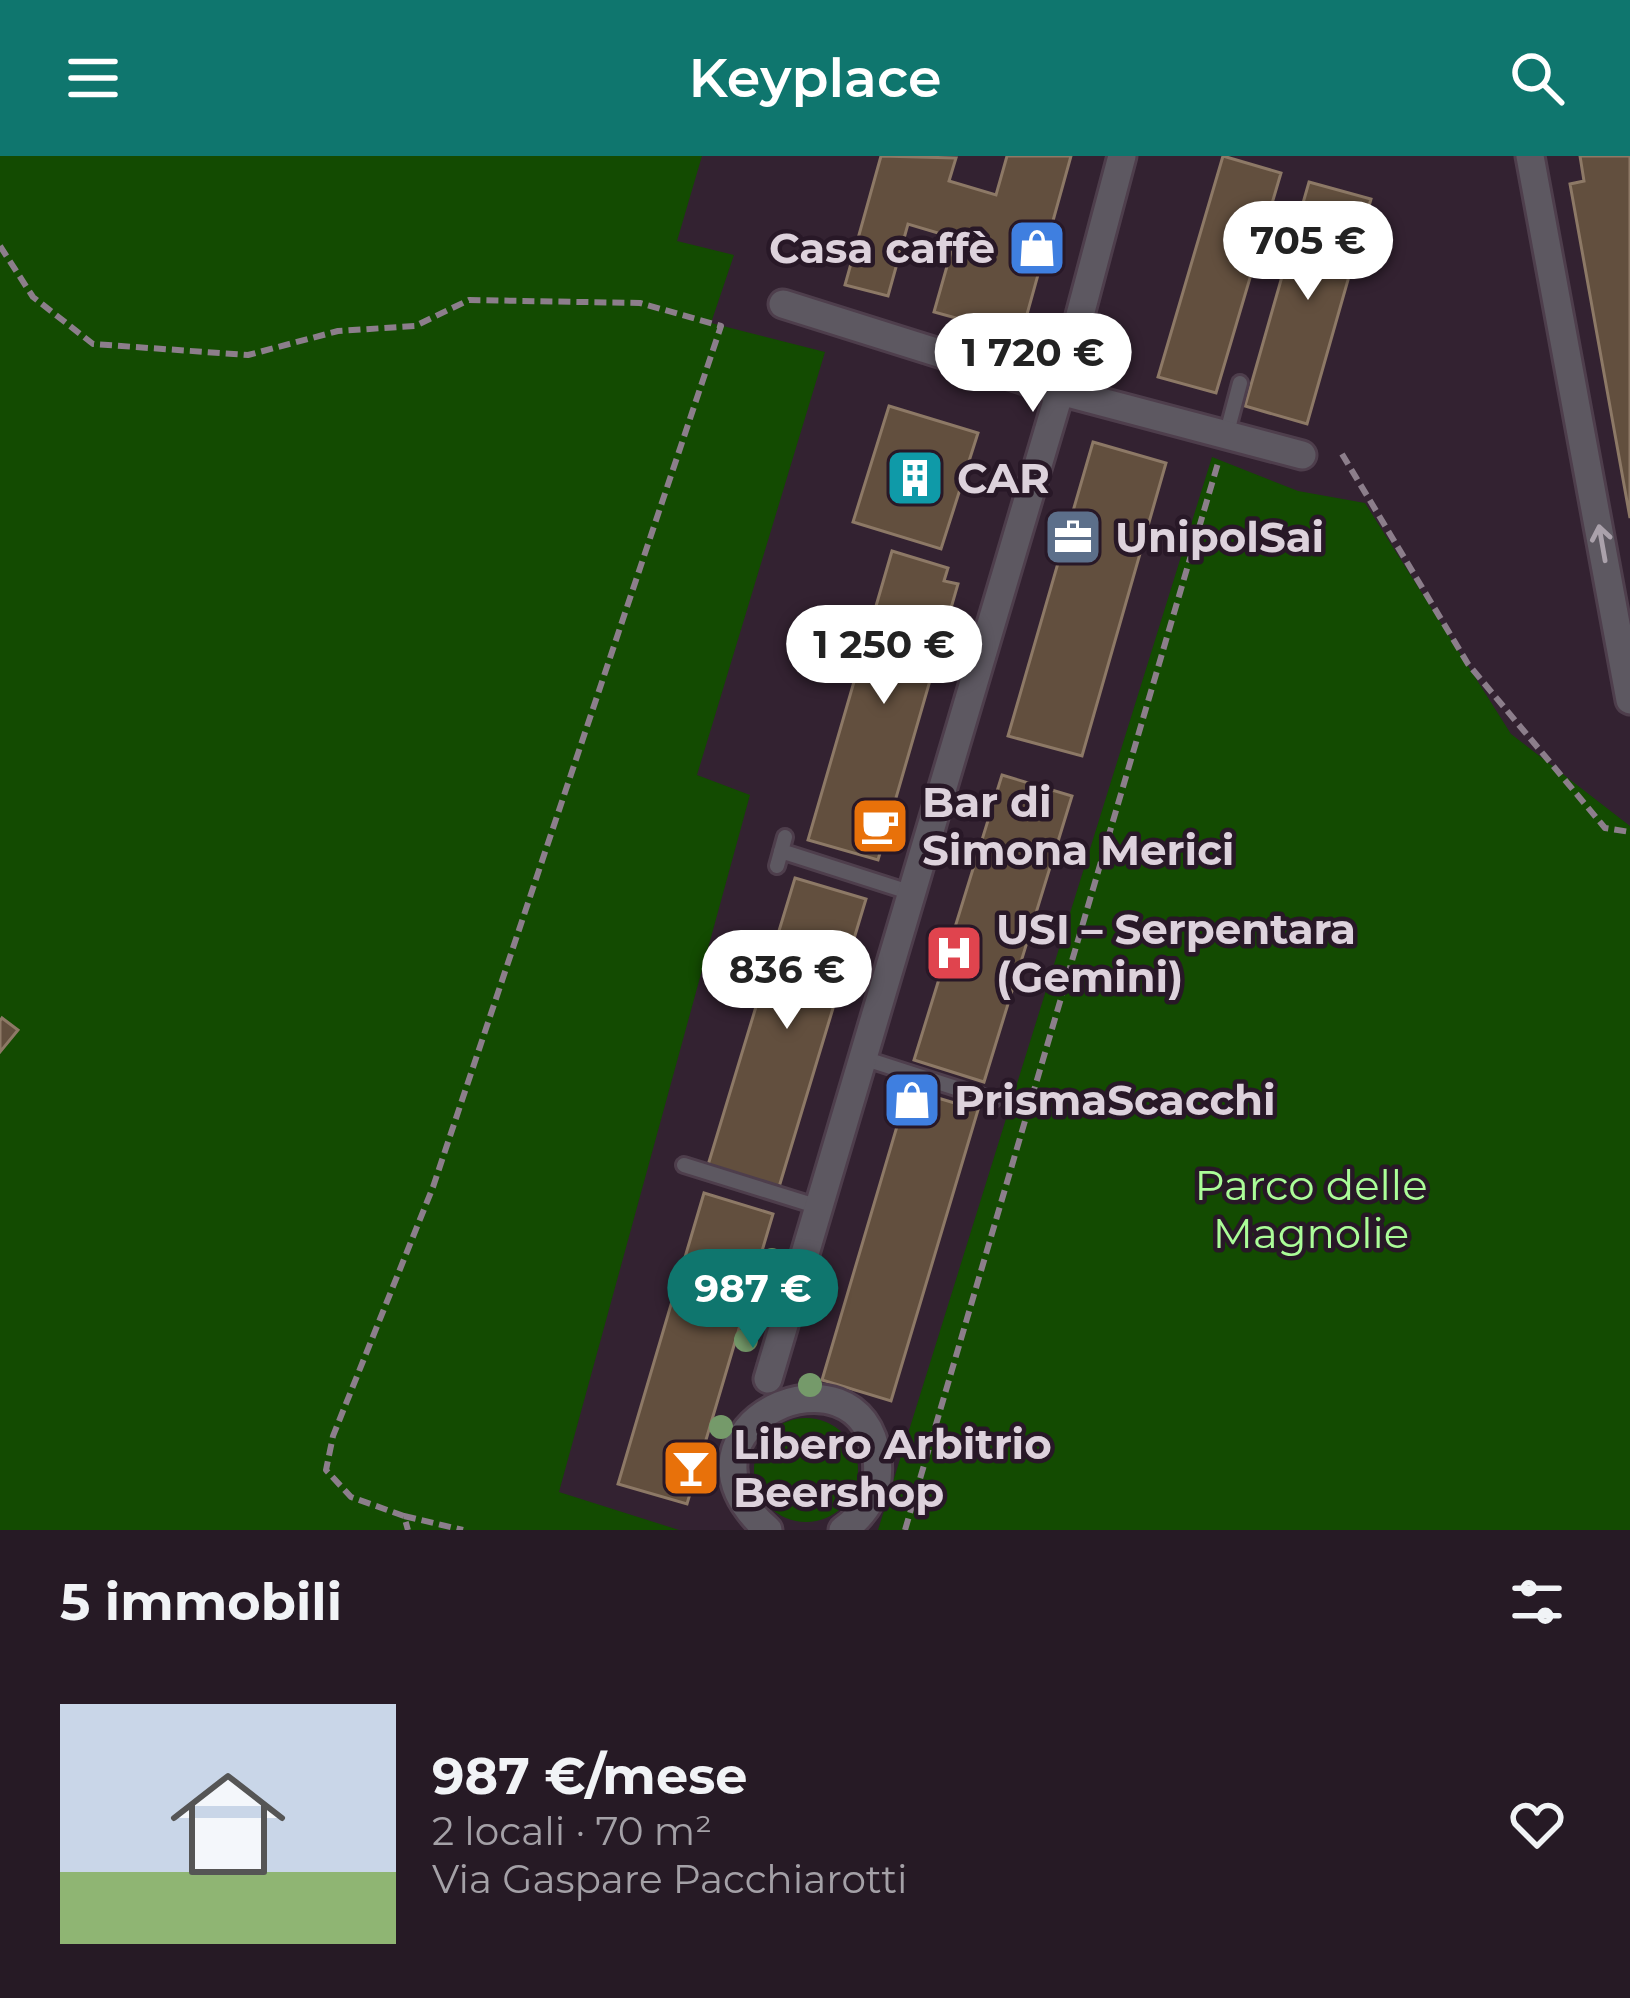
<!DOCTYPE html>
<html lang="it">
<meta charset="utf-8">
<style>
:root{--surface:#261a25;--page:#2e232d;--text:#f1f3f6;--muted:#a4a1a7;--line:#423842;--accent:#0f766e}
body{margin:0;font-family:Montserrat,sans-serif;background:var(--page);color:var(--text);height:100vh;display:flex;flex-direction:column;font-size:45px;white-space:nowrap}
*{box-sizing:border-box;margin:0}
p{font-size:39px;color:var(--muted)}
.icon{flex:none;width:66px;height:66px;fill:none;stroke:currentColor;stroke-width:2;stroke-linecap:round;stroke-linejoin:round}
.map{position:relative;height:1374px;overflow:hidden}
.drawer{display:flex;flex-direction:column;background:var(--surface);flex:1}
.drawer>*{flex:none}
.price{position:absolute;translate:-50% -102px;padding:0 27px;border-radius:42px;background:#fff;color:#222;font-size:39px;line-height:78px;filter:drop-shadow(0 3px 6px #0008)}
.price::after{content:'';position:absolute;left:50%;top:72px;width:36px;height:27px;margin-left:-18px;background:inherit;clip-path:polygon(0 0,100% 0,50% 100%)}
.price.selected{background:var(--accent);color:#fff}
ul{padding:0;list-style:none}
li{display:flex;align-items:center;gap:36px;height:300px;padding:0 60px}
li+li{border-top:3px solid var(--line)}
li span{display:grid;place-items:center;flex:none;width:336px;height:240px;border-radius:0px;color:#555}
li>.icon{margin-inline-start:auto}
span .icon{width:144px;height:144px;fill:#fffc;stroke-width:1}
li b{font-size:51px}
h2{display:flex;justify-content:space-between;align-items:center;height:144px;padding:0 60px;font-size:51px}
header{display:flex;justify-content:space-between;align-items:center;height:156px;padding:0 60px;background:var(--accent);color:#fff;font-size:54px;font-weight:600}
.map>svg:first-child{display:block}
</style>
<header><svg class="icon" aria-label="menu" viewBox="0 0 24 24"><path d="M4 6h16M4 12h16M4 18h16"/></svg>Keyplace<svg class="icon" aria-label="search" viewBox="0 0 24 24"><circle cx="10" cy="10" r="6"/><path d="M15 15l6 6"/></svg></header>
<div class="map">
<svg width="1630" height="1374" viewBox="0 0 1630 1374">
<rect width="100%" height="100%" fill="#332231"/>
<!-- green -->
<path fill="#134b01" d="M0,0H702L677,85L734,99L711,167L825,196L697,619L750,639L559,1336L679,1374H0Z
M1212,301L1298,335L1365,347L1511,578L1630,670V1374H878Z
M754 1314a52 52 0 1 1 104 0a52 52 0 1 1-104 0Z"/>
<!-- building -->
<path fill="#624f3e" stroke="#8d7966" stroke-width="3" d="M881,0L956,2L949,25L996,39L1007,0H1071L1021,180L934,156L955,82L908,68L888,140L845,129Z
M1223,0L1281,17L1216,237L1158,221Z
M1580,0H1630V362L1570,28L1584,25Z
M1309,26L1371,43L1307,268L1245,250Z
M889,250L978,277L941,393L853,366Z
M1093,286L1166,307L1082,600L1008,580Z
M892,395L948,412L944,425L958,428L878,704L808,684Z
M1002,619L1072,640L984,926L914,904Z
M795,722L866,743L779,1031L708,1009Z
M2,862L18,874L0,896V865Z
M908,933L978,954L891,1245L822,1224Z
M704,1037L773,1058L687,1348L618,1328Z"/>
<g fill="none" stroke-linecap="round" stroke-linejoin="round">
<!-- service casing -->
<g stroke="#4e3e4c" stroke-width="20">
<path id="service" d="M1226,280L1240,227
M781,695L912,737
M777,710L785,681
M863,902L993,944
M684,1009L819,1051"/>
</g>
<!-- minor casing -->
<g stroke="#4e3e4c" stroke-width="33">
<path id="minor" d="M1530,0L1630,544
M783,148L1060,235L1302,299
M768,1223L1060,235L1122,0
M768,1374C651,1271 863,1177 877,1303C881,1333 867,1357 843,1374"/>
</g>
<!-- path -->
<path stroke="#8c7e8b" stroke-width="6" stroke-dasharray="12 6" stroke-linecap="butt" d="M0,90L33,141L93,188L248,199L338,175L415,170L469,144L640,147L721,170L433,1031L333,1280L326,1314L351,1341L404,1360L408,1374
M1342,298L1468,508L1605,672L1630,676
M404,1360L463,1374
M905,1374L1218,307"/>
<!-- service -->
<use href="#service" stroke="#5d5861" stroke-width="14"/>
<!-- minor -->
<use href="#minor" stroke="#5d5861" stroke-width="27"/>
</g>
<!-- trees -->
<g fill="#759a6a">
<circle cx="772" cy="1104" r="12"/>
<circle cx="746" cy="1184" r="12"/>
<circle cx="810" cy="1229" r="12"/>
<circle cx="721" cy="1271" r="12"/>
</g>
<!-- one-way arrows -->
<defs><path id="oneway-shaft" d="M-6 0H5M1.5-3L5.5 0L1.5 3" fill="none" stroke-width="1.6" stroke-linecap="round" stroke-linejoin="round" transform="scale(3)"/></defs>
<use stroke="#aaa1ab" href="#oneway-shaft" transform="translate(1602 387) rotate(-100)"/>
<!-- icons -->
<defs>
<g id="shop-square" transform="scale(3)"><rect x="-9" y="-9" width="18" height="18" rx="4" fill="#3f7fe0" stroke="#281827"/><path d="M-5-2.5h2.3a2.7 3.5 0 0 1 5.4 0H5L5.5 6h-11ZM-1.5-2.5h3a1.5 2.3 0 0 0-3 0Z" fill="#fff"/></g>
<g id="building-square" transform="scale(3)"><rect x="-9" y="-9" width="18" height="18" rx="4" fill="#0f9aa8" stroke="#281827"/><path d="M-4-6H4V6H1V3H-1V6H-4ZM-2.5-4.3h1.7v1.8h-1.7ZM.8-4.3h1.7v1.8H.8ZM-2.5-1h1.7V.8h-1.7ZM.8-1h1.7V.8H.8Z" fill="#fff"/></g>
<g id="office-square" transform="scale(3)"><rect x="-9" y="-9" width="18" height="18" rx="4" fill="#5c6f8a" stroke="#281827"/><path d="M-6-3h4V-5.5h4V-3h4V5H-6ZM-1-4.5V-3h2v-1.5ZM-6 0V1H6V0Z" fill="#fff"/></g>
<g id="cafe-square" transform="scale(3)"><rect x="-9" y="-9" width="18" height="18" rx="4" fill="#e8710a" stroke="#281827"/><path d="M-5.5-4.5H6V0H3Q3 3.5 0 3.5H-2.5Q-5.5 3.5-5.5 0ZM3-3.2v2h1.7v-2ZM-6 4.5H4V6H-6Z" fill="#fff"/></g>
<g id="hospital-square" transform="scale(3)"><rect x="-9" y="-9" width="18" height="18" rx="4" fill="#e0444e" stroke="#281827"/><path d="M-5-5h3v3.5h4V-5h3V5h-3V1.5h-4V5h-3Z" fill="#fff"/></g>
<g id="bar-square" transform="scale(3)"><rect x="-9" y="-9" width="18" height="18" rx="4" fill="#e8710a" stroke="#281827"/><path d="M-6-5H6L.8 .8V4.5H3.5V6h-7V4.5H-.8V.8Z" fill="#fff"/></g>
</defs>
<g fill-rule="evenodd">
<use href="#shop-square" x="1037" y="92"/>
<use href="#building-square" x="915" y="322"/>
<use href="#office-square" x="1073" y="381"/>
<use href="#cafe-square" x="880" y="670"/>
<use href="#hospital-square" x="954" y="797"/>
<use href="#shop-square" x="912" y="944"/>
<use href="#bar-square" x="691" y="1312"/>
</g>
<g text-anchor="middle" stroke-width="9" stroke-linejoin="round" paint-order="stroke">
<!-- poi labels -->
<g font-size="42" font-weight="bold" fill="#ddd2dc" stroke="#281827" text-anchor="start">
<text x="995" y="107" text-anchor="end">Casa caffè</text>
<text x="957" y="337">CAR</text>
<text x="1115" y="396">UnipolSai</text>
<text x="922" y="661">Bar di<tspan x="922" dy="48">Simona Merici</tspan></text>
<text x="996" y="788">USI – Serpentara<tspan x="996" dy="48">(Gemini)</tspan></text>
<text x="954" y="959">PrismaScacchi</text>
<text x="733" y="1303">Libero Arbitrio<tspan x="733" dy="48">Beershop</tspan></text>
</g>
<!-- park labels -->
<g font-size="42" fill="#abfd98" stroke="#281827">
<text x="1311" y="1044">Parco delle<tspan x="1311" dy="48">Magnolie</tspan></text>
</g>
</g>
</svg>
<b class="price" style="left:1308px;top:147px">705 €</b>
<b class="price" style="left:1033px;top:259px">1 720 €</b>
<b class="price" style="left:884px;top:551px">1 250 €</b>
<b class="price" style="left:787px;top:876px">836 €</b>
<b class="price selected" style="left:753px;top:1195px">987 €</b>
</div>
<section class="drawer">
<h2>5 immobili<svg class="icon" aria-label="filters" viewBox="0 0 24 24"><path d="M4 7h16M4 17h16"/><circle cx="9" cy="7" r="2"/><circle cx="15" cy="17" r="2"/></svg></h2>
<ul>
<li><span style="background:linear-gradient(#c9d6e8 70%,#8fb573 0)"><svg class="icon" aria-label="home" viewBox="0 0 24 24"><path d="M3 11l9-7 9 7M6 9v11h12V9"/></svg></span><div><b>987 €/mese</b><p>2 locali · 70 m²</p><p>Via Gaspare Pacchiarotti</p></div><svg class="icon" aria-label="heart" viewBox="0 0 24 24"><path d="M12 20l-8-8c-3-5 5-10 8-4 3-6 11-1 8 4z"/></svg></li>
</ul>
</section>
